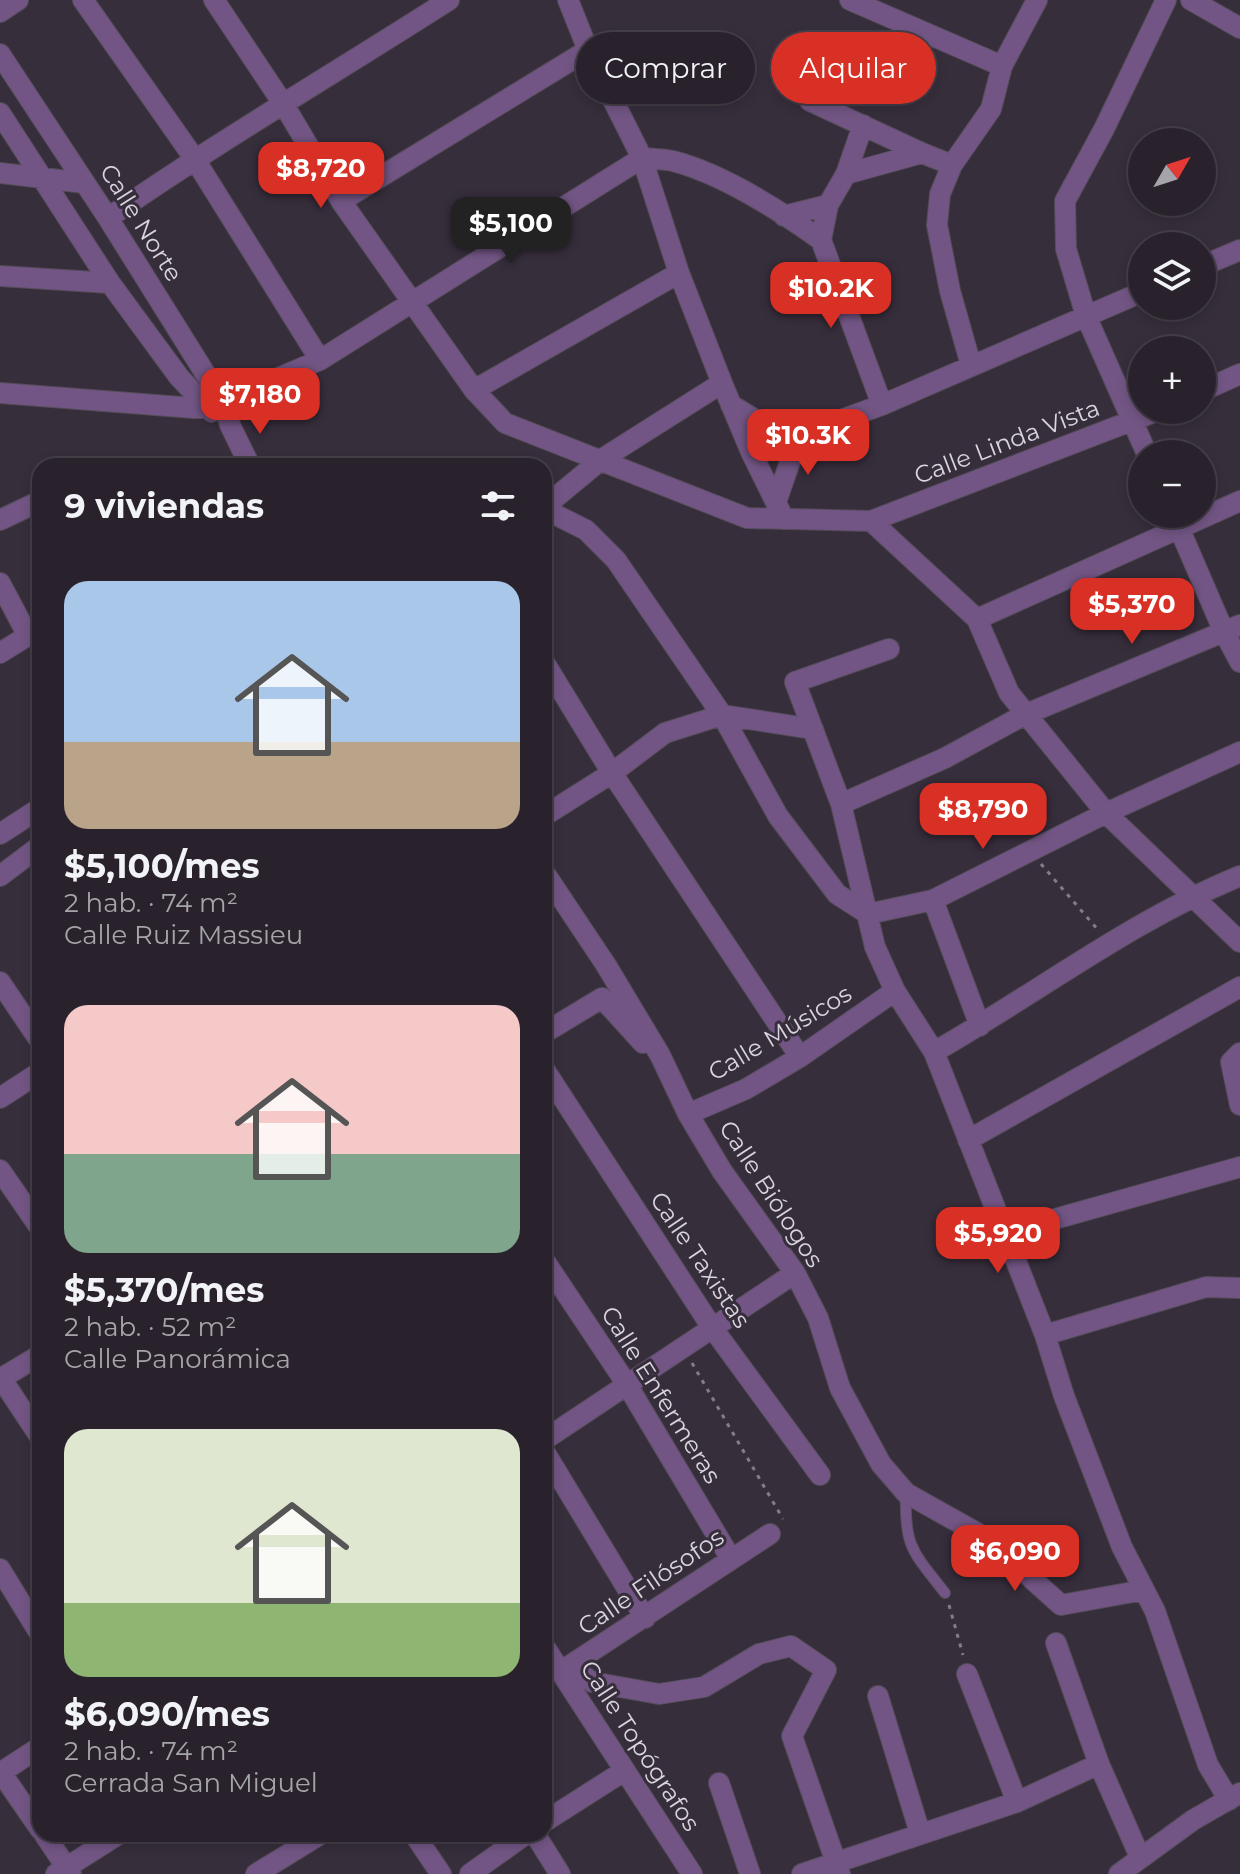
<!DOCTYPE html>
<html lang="es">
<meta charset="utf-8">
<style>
:root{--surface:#29222d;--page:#312a35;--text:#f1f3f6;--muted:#a5a4aa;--line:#453f49;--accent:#d93025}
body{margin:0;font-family:Montserrat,sans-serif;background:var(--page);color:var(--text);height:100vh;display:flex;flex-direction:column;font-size:30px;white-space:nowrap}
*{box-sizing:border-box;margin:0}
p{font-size:26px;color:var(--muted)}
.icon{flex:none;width:44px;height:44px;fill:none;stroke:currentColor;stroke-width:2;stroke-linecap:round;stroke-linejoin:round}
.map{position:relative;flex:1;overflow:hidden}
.sheet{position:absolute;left:32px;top:458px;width:520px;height:1384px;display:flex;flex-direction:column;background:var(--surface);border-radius:24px;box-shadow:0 4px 12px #0003,0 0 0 2px var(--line)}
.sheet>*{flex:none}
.hud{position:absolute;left:576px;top:32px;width:544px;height:72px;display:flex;gap:16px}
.needle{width:52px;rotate:51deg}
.controls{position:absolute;left:1128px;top:128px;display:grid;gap:16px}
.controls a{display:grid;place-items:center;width:88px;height:88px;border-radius:50%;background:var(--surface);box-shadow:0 4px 12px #0003,0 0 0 2px var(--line);font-size:40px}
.price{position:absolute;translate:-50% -68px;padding:0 18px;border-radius:16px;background:var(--accent);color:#fff;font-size:26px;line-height:52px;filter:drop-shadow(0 2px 4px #0008)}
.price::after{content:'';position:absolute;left:50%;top:48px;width:24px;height:18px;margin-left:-12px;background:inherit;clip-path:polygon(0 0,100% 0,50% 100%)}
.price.selected{background:#222;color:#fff}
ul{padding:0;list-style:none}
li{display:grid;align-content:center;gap:16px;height:424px;padding:0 32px}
li span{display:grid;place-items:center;height:248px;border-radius:24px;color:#555}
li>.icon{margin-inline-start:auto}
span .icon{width:144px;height:144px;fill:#fffc;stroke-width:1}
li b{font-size:34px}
h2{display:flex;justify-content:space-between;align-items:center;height:96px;padding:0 32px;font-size:34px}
.chip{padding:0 28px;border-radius:36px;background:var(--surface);box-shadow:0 4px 12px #0003,0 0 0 2px var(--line);font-size:28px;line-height:72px}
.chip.selected{background:var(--accent);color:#fff}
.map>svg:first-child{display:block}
</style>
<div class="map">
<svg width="1240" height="1874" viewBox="0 0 1240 1874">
<rect width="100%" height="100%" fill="#372e3c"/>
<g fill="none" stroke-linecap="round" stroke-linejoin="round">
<!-- service casing -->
<g stroke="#544c59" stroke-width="12">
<path id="service" d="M906,1493C904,1547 913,1552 945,1593"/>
</g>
<!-- minor casing -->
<g stroke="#544c59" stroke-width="22">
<path id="minor" d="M83,0L194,158L320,360
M214,0L284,105L341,201L474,390L505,423L747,518L871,521L977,619L1009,693L1106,813L1240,942
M568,0L588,50L642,158L679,273L722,383L751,452L784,519
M850,0L1002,66
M1191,0L1240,28
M0,12L18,0
M0,54L108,218L223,402L230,425L250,466
M810,101L922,153
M0,113L110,283L179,377L212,412
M863,125L846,174L828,205L821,240L882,405
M0,173L85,183
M846,174L922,153L952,165
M341,201L588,50
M784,216L828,205
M108,218C219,141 335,73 449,0
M1202,266L1240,250
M0,276L110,283
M971,365L950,291L937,225L940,194L952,165L991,109L1002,66L1037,0
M474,390L679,273
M1202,391L1240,374
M0,393L194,408H206L223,402L320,360L642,158C652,159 663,159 673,161C723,174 779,210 821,240
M731,405L789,440
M751,452L882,405L1142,292
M1147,454L1086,316L1066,249L1065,201L1104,129L1166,0
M776,502L799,436
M544,507L602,459L722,383
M544,509L586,530L616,560L722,715L778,816L837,894L868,914L933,900L1106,813L1240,752
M1173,514L1224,632L1240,662
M0,520L40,501
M871,521L1160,410
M0,583L27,634
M977,619L1240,501
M889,649L795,682L841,804L875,947L895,991L934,1052L1045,1335L1064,1396L1122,1547L1155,1611L1208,1765L1229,1800
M0,653L37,630
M544,662L612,773L800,1057
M841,804L945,758L1024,715L1240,625
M544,816L612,773L665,733L722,715L813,729
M0,834L40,808
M544,872L606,965L660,1055L688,1114L722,1171L795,1273L818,1318L840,1388L881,1464L906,1493L1004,1548L1032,1579L1061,1605L1144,1590
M0,876L40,846
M933,900L980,1026
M0,982L40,1041
M544,1033L602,998L643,1043
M934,1052C1036,994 1130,921 1240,876
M1240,1053L1231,1062L1240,1105
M544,1069L711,1326L820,1475
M0,1098L40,1072
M688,1114L746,1089L800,1057L895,991
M968,1140L1240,987
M0,1170L40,1228
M1005,1233L1240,1167
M544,1260L626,1383L731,1559
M1045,1335L1206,1287L1240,1288
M1,1378L40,1437
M0,1379L40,1355
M544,1440L795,1273
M544,1451L645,1618
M0,1569L40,1634
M1056,1643L1099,1764L1140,1857
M544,1646L692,1874
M570,1666L592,1682L659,1694L704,1687L759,1654L791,1646L826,1670L792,1736L840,1874
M560,1672L770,1534
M967,1674L1017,1802
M878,1696L920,1833
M0,1771L40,1829
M0,1773L40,1747
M719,1783L750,1874
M544,1822L624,1771
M44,1834L71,1874
M414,1834L441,1874
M535,1834L560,1874
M56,1874L119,1834
M256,1874L321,1834
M470,1874L526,1834
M802,1874L1017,1802L1099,1764
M1119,1874L1193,1820L1240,1793"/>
</g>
<!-- path -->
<path stroke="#847d89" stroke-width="3" stroke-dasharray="4 6" stroke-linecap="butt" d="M1041,864L1099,931
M692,1363L783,1519
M949,1605L963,1655"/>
<!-- service -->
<use href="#service" stroke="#725584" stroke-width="10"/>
<!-- minor -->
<use href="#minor" stroke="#725584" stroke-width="20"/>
</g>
<g text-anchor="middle" stroke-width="6" stroke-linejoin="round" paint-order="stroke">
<!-- street labels -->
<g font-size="24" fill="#d9d4dd" stroke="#372e3c">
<text transform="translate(141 223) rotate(58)" y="8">Calle Norte</text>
<text transform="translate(1007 442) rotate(-21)" y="8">Calle Linda Vista</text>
<text transform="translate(780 1033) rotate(-31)" y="8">Calle Músicos</text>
<text transform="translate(771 1194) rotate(57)" y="8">Calle Biólogos</text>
<text transform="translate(700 1260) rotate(56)" y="8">Calle Taxistas</text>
<text transform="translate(661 1395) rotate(58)" y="8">Calle Enfermeras</text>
<text transform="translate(651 1582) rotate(-34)" y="8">Calle Filósofos</text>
<text transform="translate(640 1746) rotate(57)" y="8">Calle Topógrafos</text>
</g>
</g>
</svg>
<div class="controls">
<a><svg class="needle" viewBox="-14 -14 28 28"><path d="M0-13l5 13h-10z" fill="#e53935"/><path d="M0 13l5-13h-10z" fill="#a5a4aa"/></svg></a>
<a><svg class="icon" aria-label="layers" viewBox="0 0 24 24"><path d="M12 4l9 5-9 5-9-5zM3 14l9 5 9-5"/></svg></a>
<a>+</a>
<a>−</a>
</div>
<b class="price" style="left:321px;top:210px">$8,720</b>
<b class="price selected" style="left:511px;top:265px">$5,100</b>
<b class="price" style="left:831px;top:330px">$10.2K</b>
<b class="price" style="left:260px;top:436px">$7,180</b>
<b class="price" style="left:808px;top:477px">$10.3K</b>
<b class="price" style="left:1132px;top:646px">$5,370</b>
<b class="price" style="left:983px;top:851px">$8,790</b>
<b class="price" style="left:998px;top:1275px">$5,920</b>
<b class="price" style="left:1015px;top:1593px">$6,090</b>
<div class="hud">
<a class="chip">Comprar</a>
<a class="chip selected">Alquilar</a>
</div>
<section class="sheet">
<h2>9 viviendas<svg class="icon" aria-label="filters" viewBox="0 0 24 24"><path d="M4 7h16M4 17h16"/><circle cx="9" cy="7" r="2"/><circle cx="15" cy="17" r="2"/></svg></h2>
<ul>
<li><span style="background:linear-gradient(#a9c7e8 65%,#b9a48a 0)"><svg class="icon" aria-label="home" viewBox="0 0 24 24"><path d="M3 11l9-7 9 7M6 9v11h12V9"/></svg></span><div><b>$5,100/mes</b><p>2 hab. · 74 m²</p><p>Calle Ruiz Massieu</p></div></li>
<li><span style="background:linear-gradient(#f6c9c9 60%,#7fa58c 0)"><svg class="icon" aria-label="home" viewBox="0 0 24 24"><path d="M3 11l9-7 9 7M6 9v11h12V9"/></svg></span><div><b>$5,370/mes</b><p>2 hab. · 52 m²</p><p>Calle Panorámica</p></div></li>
<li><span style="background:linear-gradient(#dfe7d0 70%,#8fb573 0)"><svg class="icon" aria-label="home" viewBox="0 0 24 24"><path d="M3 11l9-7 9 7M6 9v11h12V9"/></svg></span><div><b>$6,090/mes</b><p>2 hab. · 74 m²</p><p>Cerrada San Miguel</p></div></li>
</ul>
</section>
</div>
